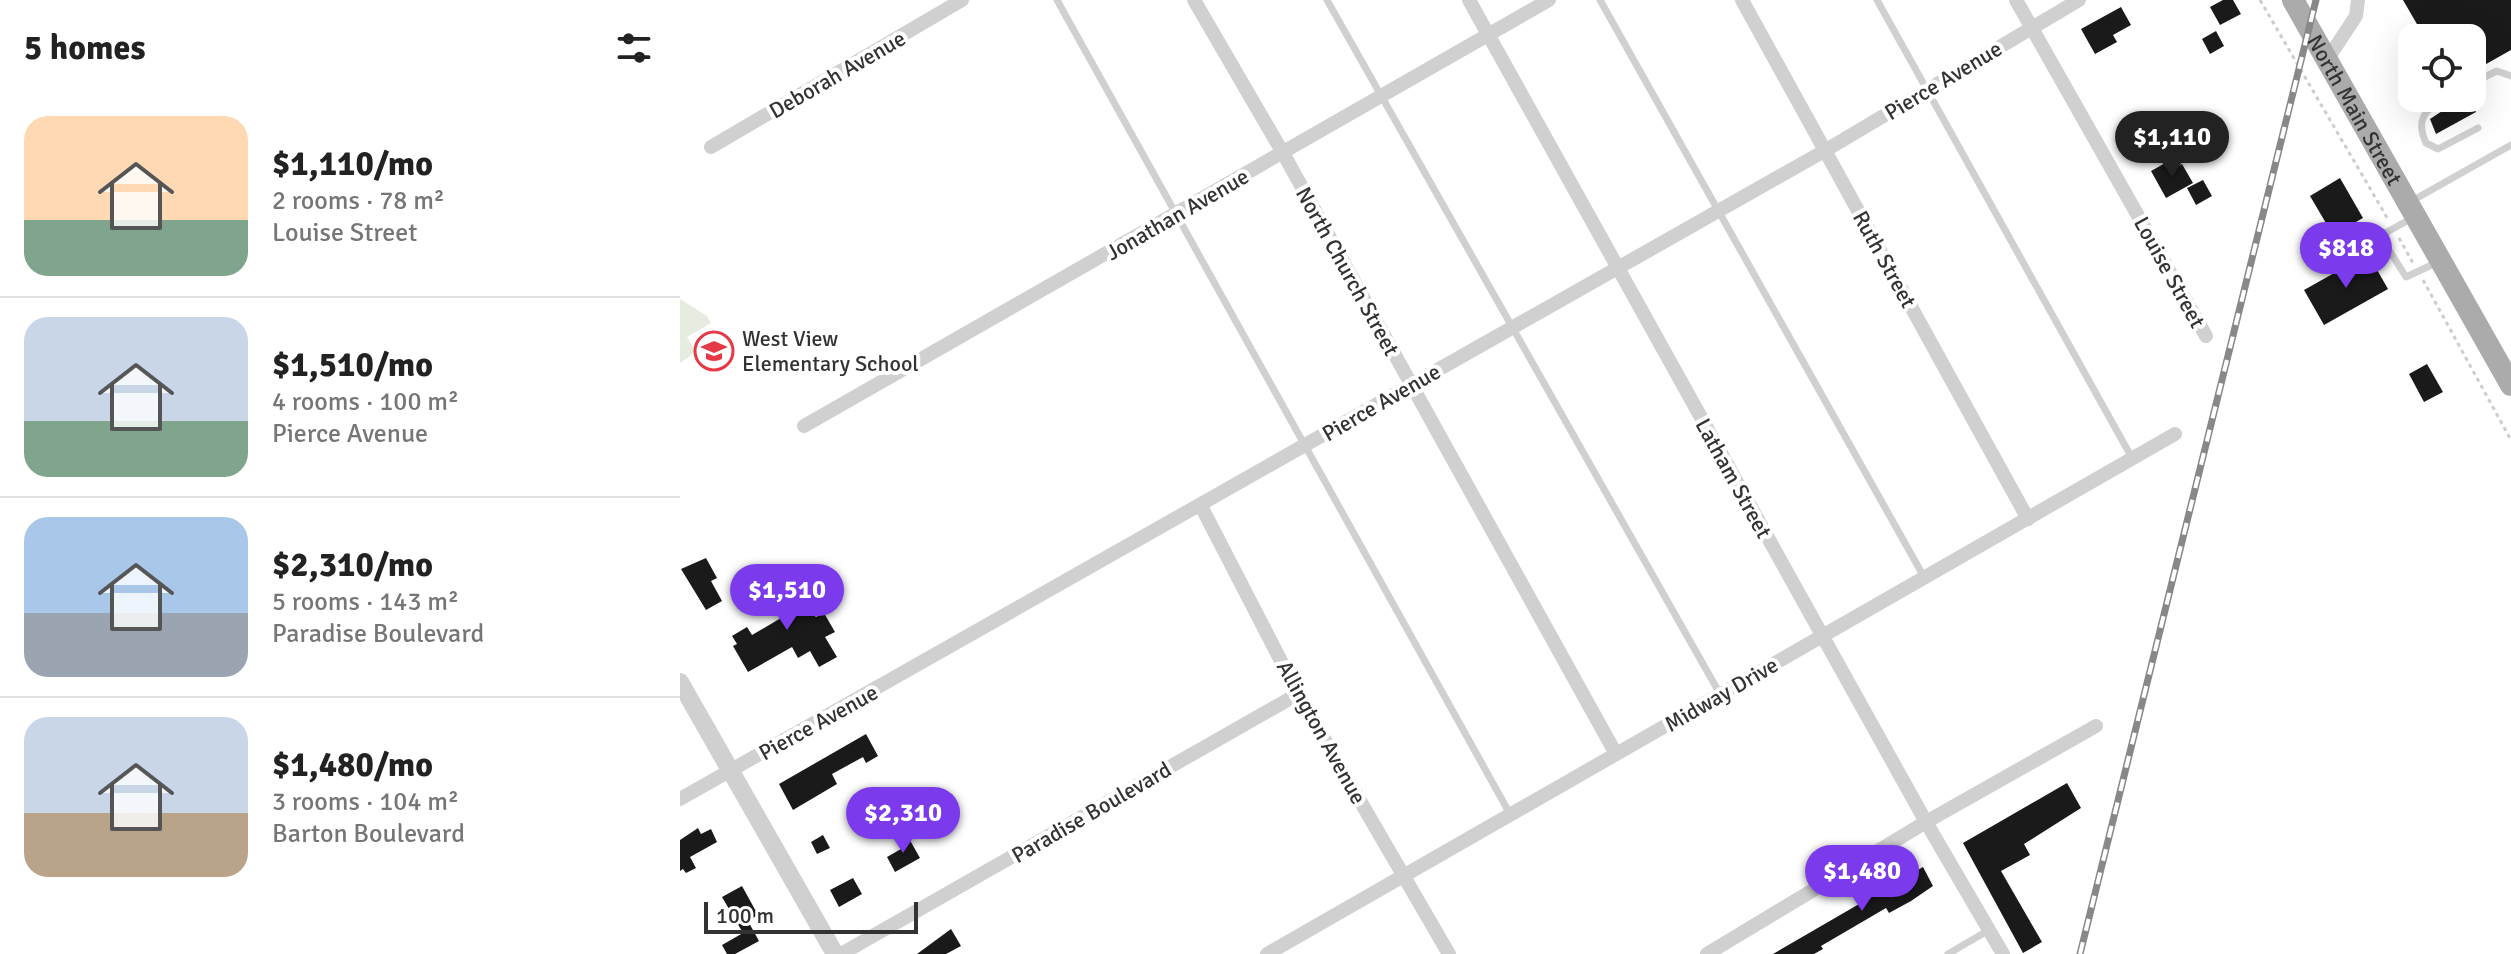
<!DOCTYPE html>
<meta charset="utf-8">
<style>
:root{--surface:#fff;--page:#f2f2f2;--text:#222;--muted:#767676;--line:#e0e0e0;--accent:#7c3aed}
body{margin:0;font-family:Signika,sans-serif;background:var(--page);color:var(--text);height:100vh;display:flex;flex-direction:column;font-size:30px;white-space:nowrap}
*{box-sizing:border-box;margin:0}
p{font-size:26px;color:var(--muted)}
.icon{flex:none;width:44px;height:44px;fill:none;stroke:currentColor;stroke-width:2;stroke-linecap:round;stroke-linejoin:round}
.map{position:relative;flex:1;overflow:hidden}
.drawer{display:flex;flex-direction:column;background:var(--surface);width:680px}
.drawer>*{flex:none}
.tools{position:absolute;left:1718px;top:24px;display:grid;gap:16px}
.tools a{display:grid;place-items:center;width:88px;height:88px;border-radius:16px;background:var(--surface);box-shadow:0 8px 32px #0002;font-size:40px}
.scale{position:absolute;left:24px;bottom:20px;width:214px;box-sizing:border-box;padding-left:8px;border:4px solid #333;border-top:0;font-size:22px;line-height:28px;white-space:nowrap;color:#333;-webkit-text-stroke:6px #fff;paint-order:stroke}
.price{position:absolute;translate:-50% -68px;padding:0 18px;border-radius:28px;background:var(--accent);color:#fff;font-size:26px;line-height:52px;filter:drop-shadow(0 2px 4px #0008)}
.price::after{content:'';position:absolute;left:50%;top:48px;width:24px;height:18px;margin-left:-12px;background:inherit;clip-path:polygon(0 0,100% 0,50% 100%)}
.price.current{background:#222;color:#fff}
ul{padding:0;list-style:none}
li{display:flex;align-items:center;gap:24px;height:200px;padding:0 24px}
li+li{border-top:2px solid var(--line)}
li span{display:grid;place-items:center;flex:none;width:224px;height:160px;border-radius:24px;color:#555}
li>.icon{margin-inline-start:auto}
span .icon{width:96px;height:96px;fill:#fffc;stroke-width:1}
li b{font-size:34px}
h2{display:flex;justify-content:space-between;align-items:center;height:96px;padding:0 24px;font-size:34px}
main{display:flex;flex:1;min-height:0}
.map>svg:first-child{display:block}
</style>
<main>
<section class="drawer">
<h2>5 homes<svg class="icon" aria-label="filters" viewBox="0 0 24 24"><path d="M4 7h16M4 17h16"/><circle cx="9" cy="7" r="2"/><circle cx="15" cy="17" r="2"/></svg></h2>
<ul>
<li><span style="background:linear-gradient(#ffd9b3 65%,#7fa58c 0)"><svg class="icon" aria-label="home" viewBox="0 0 24 24"><path d="M3 11l9-7 9 7M6 9v11h12V9"/></svg></span><div><b>$1,110/mo</b><p>2 rooms · 78 m²</p><p>Louise Street</p></div></li>
<li><span style="background:linear-gradient(#c9d6e8 65%,#7fa58c 0)"><svg class="icon" aria-label="home" viewBox="0 0 24 24"><path d="M3 11l9-7 9 7M6 9v11h12V9"/></svg></span><div><b>$1,510/mo</b><p>4 rooms · 100 m²</p><p>Pierce Avenue</p></div></li>
<li><span style="background:linear-gradient(#a9c7e8 60%,#9aa5b1 0)"><svg class="icon" aria-label="home" viewBox="0 0 24 24"><path d="M3 11l9-7 9 7M6 9v11h12V9"/></svg></span><div><b>$2,310/mo</b><p>5 rooms · 143 m²</p><p>Paradise Boulevard</p></div></li>
<li><span style="background:linear-gradient(#c9d6e8 60%,#b9a48a 0)"><svg class="icon" aria-label="home" viewBox="0 0 24 24"><path d="M3 11l9-7 9 7M6 9v11h12V9"/></svg></span><div><b>$1,480/mo</b><p>3 rooms · 104 m²</p><p>Barton Boulevard</p></div></li>
</ul>
</section>
<div class="map">
<svg width="1831" height="954" viewBox="0 0 1831 954">
<rect width="100%" height="100%" fill="#fff"/>
<!-- green -->
<path fill="#e6ecdf" d="M0,299L27,316L31,323L7,337L16,352L0,363Z"/>
<!-- building -->
<path fill="#1a1a1a" d="M1543,0H1553L1561,14L1540,25L1530,7Z
M1723,0H1831V50L1792,72V38H1745Z
M1441,7L1451,25L1433,35L1437,42L1415,54L1401,29Z
M1536,31L1544,46L1530,54L1522,39Z
M1782,98H1788L1796,112L1756,134L1750,119Z
M1489,161L1493,169L1502,164L1513,183L1486,198L1471,171Z
M1660,178L1683,218L1653,235L1630,196Z
M1523,180L1532,196L1516,205L1507,188Z
M1688,254L1708,289L1644,325L1624,290Z
M1747,364L1763,392L1744,402L1729,374Z
M26,558L37,578L31,581L42,601L26,610L1,569Z
M111,579L128,610L136,617L144,613L155,632L145,637L157,657L139,667L130,651L118,658L112,647L68,672L53,646L57,644L52,636L67,627L72,635L101,618L87,593Z
M186,734L198,756L186,763L183,757L152,774L157,784L113,810L99,784Z
M1387,783L1401,808L1344,844L1350,855L1321,871L1362,942L1343,953L1283,843Z
M18,828L21,834L31,829L37,842L10,857L16,868L6,873L3,869L0,871V840Z
M143,835L150,848L137,854L131,842Z
M227,835L240,858L215,872L207,857L221,849L216,841Z
M1243,867L1253,886L1231,901L1209,913L1206,908L1141,946L1143,949L1134,954H1093Z
M173,878L182,894L159,907L150,890Z
M62,886L78,915L68,921L79,941L55,954H47L42,945L63,933L42,897Z
M271,929L281,946L266,954H237Z"/>
<g fill="none" stroke-linecap="round" stroke-linejoin="round">
<!-- path -->
<path stroke="#cdcdcd" stroke-width="3" stroke-dasharray="4 4" stroke-linecap="butt" d="M1580,0L1709,221
M1719,238L1733,263
M1743,280L1831,440"/>
<!-- service -->
<path stroke="#d0d0d0" stroke-width="7" d="M377,0L830,814
M647,0L1040,694
M920,0L1244,577
M1197,0L1452,458
M1792,83L1817,71L1831,76
M1766,98C1745,110 1735,119 1746,143L1758,149L1798,128
M1730,202L1831,145
M1734,217L1707,232L1704,242L1726,277L1758,262
M1268,954L1309,930"/>
<!-- minor -->
<path stroke="#d0d0d0" stroke-width="14" d="M514,0L603,153L936,754
M789,0L1246,822L1323,954
M1062,0L1348,519
M1336,0L1526,336
M1647,60L1676,16L1678,0
M31,147L282,0
M124,426L869,0
M521,506L618,694L769,954
M0,799L1146,150L1399,0
M161,954L618,694
M587,954L1495,434
M1027,954L1246,822L1416,726"/>
<!-- tertiary -->
<path stroke="#d0d0d0" stroke-width="18" d="M0,682L155,954"/>
<!-- primary -->
<path stroke="#ababab" stroke-width="22" id="s1" d="M1613,0L1831,385"/>
<!-- rail casing -->
<g stroke="#888" stroke-width="7">
<path id="rail" d="M1400,954L1636,0"/>
</g>
<!-- rail -->
<use href="#rail" stroke="#fff" stroke-width="4" stroke-dasharray="12" stroke-linecap="butt"/>
</g>
<!-- icons -->
<defs>
<g id="school-ring" transform="scale(2)"><circle r="9.5" fill="#fff" stroke="#e63946" stroke-width="1.5"/><path d="M0-5L7-2L0 1L-7-2ZM-4 1L0 2.5L4 1V4Q0 6-4 4Z" fill="#e63946"/></g>
</defs>
<g fill-rule="evenodd">
<use href="#school-ring" x="34" y="351"/>
</g>
<g text-anchor="middle" stroke-width="8" stroke-linejoin="round" paint-order="stroke">
<!-- street labels -->
<g font-size="22" fill="#333" stroke="#fff">
<text transform="translate(157 74) rotate(-30)" y="8">Deborah Avenue</text>
<text transform="translate(1263 80) rotate(-31)" y="8">Pierce Avenue</text>
<text dy="8" stroke="none"><textPath href="#s1" startOffset="126">North Main Street</textPath></text>
<text transform="translate(497 214) rotate(-30)" y="8">Jonathan Avenue</text>
<text transform="translate(1205 259) rotate(61)" y="8">Ruth Street</text>
<text transform="translate(668 271) rotate(61)" y="8">North Church Street</text>
<text transform="translate(1490 272) rotate(61)" y="8">Louise Street</text>
<text transform="translate(701 402) rotate(-30)" y="8">Pierce Avenue</text>
<text transform="translate(1054 478) rotate(61)" y="8">Latham Street</text>
<text transform="translate(1041 694) rotate(-30)" y="8">Midway Drive</text>
<text transform="translate(138 722) rotate(-29)" y="8">Pierce Avenue</text>
<text transform="translate(642 732) rotate(61)" y="8">Allington Avenue</text>
<text transform="translate(411 812) rotate(-30)" y="8">Paradise Boulevard</text>
</g>
<!-- poi labels -->
<g font-size="22" fill="#333" stroke="#fff" text-anchor="start">
<text x="62" y="346">West View<tspan x="62" dy="25">Elementary School</tspan></text>
</g>
</g>
</svg>
<div class="tools">
<a><svg class="icon" aria-label="locate" viewBox="0 0 24 24"><circle cx="12" cy="12" r="6"/><path d="M12 2v4M12 18v4M2 12h4M18 12h4"/></svg></a>
</div>
<div class="scale">100 m</div>
<b class="price current" style="left:1492px;top:179px">$1,110</b>
<b class="price" style="left:1666px;top:290px">$818</b>
<b class="price" style="left:107px;top:632px">$1,510</b>
<b class="price" style="left:223px;top:855px">$2,310</b>
<b class="price" style="left:1182px;top:913px">$1,480</b>
</div>
</main>
